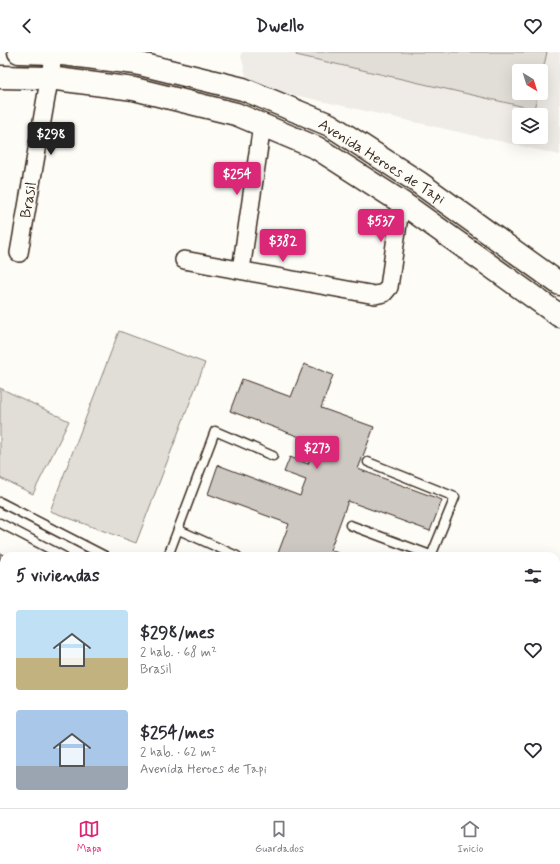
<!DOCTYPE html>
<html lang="es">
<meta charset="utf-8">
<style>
:root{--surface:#fff;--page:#f2f2f3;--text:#2b2b33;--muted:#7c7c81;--line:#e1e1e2;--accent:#db2777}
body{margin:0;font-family:Mynerve,sans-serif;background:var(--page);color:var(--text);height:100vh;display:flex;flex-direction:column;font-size:15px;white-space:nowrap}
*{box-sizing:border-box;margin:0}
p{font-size:13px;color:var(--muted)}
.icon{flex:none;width:22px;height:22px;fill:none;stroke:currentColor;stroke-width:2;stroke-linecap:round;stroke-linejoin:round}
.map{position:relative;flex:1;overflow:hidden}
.details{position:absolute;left:0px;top:500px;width:560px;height:256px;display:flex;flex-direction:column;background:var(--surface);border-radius:12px 12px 0 0;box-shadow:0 4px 16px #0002}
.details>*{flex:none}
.needle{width:26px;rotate:142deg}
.fabs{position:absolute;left:512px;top:12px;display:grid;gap:8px}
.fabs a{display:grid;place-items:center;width:36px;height:36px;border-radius:4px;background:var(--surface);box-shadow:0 4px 16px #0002;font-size:20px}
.price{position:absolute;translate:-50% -34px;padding:0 9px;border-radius:4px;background:var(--accent);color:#fff;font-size:13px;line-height:26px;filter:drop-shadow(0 1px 2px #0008)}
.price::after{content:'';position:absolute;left:50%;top:24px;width:12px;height:9px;margin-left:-6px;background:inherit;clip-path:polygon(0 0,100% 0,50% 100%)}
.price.on{background:#222;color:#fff}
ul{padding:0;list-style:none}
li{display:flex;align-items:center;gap:12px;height:100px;padding:0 16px}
li span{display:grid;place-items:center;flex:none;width:112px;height:80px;border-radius:4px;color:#555}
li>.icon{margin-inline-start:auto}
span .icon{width:48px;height:48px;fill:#fffc;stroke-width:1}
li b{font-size:17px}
h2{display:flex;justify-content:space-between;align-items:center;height:48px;padding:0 16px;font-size:17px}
header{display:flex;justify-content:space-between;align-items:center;height:52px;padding:0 16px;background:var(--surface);font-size:18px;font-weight:700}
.tabs{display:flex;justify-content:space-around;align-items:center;height:56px;border-top:1px solid var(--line);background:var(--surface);font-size:11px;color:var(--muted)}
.tabs a{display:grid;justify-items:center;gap:2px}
.tabs .on{color:var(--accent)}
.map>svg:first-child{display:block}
</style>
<header><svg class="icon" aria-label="back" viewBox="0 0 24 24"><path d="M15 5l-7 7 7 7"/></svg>Dwello<svg class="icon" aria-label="heart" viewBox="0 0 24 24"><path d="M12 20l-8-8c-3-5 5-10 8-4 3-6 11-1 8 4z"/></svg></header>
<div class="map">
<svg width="560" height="756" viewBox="0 0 560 756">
<rect width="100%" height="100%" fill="#fdfcf7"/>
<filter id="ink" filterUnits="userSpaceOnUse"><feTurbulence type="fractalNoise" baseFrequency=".025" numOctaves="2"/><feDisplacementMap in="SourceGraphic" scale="8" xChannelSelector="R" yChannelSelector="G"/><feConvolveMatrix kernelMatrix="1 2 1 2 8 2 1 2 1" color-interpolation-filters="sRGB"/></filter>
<g filter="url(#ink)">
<!-- built -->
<path fill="#efece7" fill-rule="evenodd" d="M242,0H560V103L268,37L247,27L241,4ZM519,19H541V41H519ZM519,63H541V85H519Z"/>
<!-- green -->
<path fill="#e1ded7" stroke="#8e847a" d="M297,0H547L541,27V19H519V41H538L534,57L296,3Z
M119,279L205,311L136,491L50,459Z
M0,336L69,369L33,442L0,426Z
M560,538V588L556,586V547Z
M179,752H284L283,756H177Z"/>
<!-- building -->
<path fill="#cdc8c2" stroke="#3b2a1e" d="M304,312L333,323L321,356L374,375L358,417L442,448L430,479L348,449L330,498L346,504H277L289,472L208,442L218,413L300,444L306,428L284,420L290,405L308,412L316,391L230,359L242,327L291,345Z
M0,501L5,504L4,555L0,553Z
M0,592L4,594V637L0,643Z
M1,676L4,678V729L0,727Z
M63,752H143L150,756H61Z"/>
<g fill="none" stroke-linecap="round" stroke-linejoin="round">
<!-- service casing -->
<g stroke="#3b2a1e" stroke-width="11">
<path id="service" d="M368,410L455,445L431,504
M0,450L105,504
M0,471L63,504
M350,473L433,504
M179,478L237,504
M168,504L215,379L273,404
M0,568L4,570
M0,658L4,661
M556,722L560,724
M556,749L560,750
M455,752L499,756
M169,756L172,752
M296,756L300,752"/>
</g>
<!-- minor casing -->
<g stroke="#3b2a1e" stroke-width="20">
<path id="minor" d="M19,201L54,0
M184,208L375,243L384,241L389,235L401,150
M241,218L262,73"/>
</g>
<!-- primary casing -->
<g stroke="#3b2a1e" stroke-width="25">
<path id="primary" d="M19,0L54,1L136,11L243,37L330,73L418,130L560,232
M0,25L49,26L134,37L236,62L317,96L401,150L560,264"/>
</g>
<!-- service -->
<use href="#service" stroke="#fdfcf7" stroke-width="8"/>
<!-- minor -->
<use href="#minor" stroke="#fdfcf7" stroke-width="17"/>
<!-- primary -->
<use href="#primary" stroke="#fdfcf7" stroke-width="22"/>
</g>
</g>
<g text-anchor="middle" stroke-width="3" stroke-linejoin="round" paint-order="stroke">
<!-- street labels -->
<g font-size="15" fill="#3b2a1e" stroke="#fdfcf7">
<text transform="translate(382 109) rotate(32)" y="5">Avenida Heroes de Tapi</text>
<text transform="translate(28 148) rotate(-80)" y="5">Brasil</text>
</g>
</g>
</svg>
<div class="fabs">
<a><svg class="needle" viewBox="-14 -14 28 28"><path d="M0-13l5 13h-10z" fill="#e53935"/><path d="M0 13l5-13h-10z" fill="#7c7c81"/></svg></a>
<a><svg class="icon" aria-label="layers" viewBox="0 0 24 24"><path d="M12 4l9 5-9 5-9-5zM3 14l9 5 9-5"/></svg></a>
</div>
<b class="price on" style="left:51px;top:104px">$298</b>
<b class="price" style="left:237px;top:144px">$254</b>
<b class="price" style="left:381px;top:191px">$537</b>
<b class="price" style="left:283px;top:211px">$382</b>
<b class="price" style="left:317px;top:418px">$273</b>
<section class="details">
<h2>5 viviendas<svg class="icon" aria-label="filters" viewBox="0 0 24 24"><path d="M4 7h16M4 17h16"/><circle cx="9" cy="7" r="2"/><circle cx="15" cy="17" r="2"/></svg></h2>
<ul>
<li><span style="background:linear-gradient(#bfe0f5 60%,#c2b280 0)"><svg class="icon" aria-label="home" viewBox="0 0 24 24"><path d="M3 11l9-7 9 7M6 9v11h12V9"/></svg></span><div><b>$298/mes</b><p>2 hab. · 68 m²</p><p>Brasil</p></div><svg class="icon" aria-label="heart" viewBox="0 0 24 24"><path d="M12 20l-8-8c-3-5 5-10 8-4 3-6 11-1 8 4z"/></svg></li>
<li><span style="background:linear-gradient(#a9c7e8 70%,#9aa5b1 0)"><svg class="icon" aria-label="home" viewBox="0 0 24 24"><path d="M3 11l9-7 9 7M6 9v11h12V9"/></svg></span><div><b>$254/mes</b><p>2 hab. · 62 m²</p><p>Avenida Heroes de Tapi</p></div><svg class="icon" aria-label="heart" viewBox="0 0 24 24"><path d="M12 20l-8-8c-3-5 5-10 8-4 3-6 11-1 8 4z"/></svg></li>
</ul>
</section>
</div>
<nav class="tabs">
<a class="on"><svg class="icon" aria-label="map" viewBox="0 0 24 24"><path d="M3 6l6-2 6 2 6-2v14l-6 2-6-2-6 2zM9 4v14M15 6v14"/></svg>Mapa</a>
<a><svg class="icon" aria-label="saved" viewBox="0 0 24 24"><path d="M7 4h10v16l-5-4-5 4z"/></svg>Guardados</a>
<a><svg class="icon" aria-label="home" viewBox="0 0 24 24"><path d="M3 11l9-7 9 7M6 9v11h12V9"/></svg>Inicio</a>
</nav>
